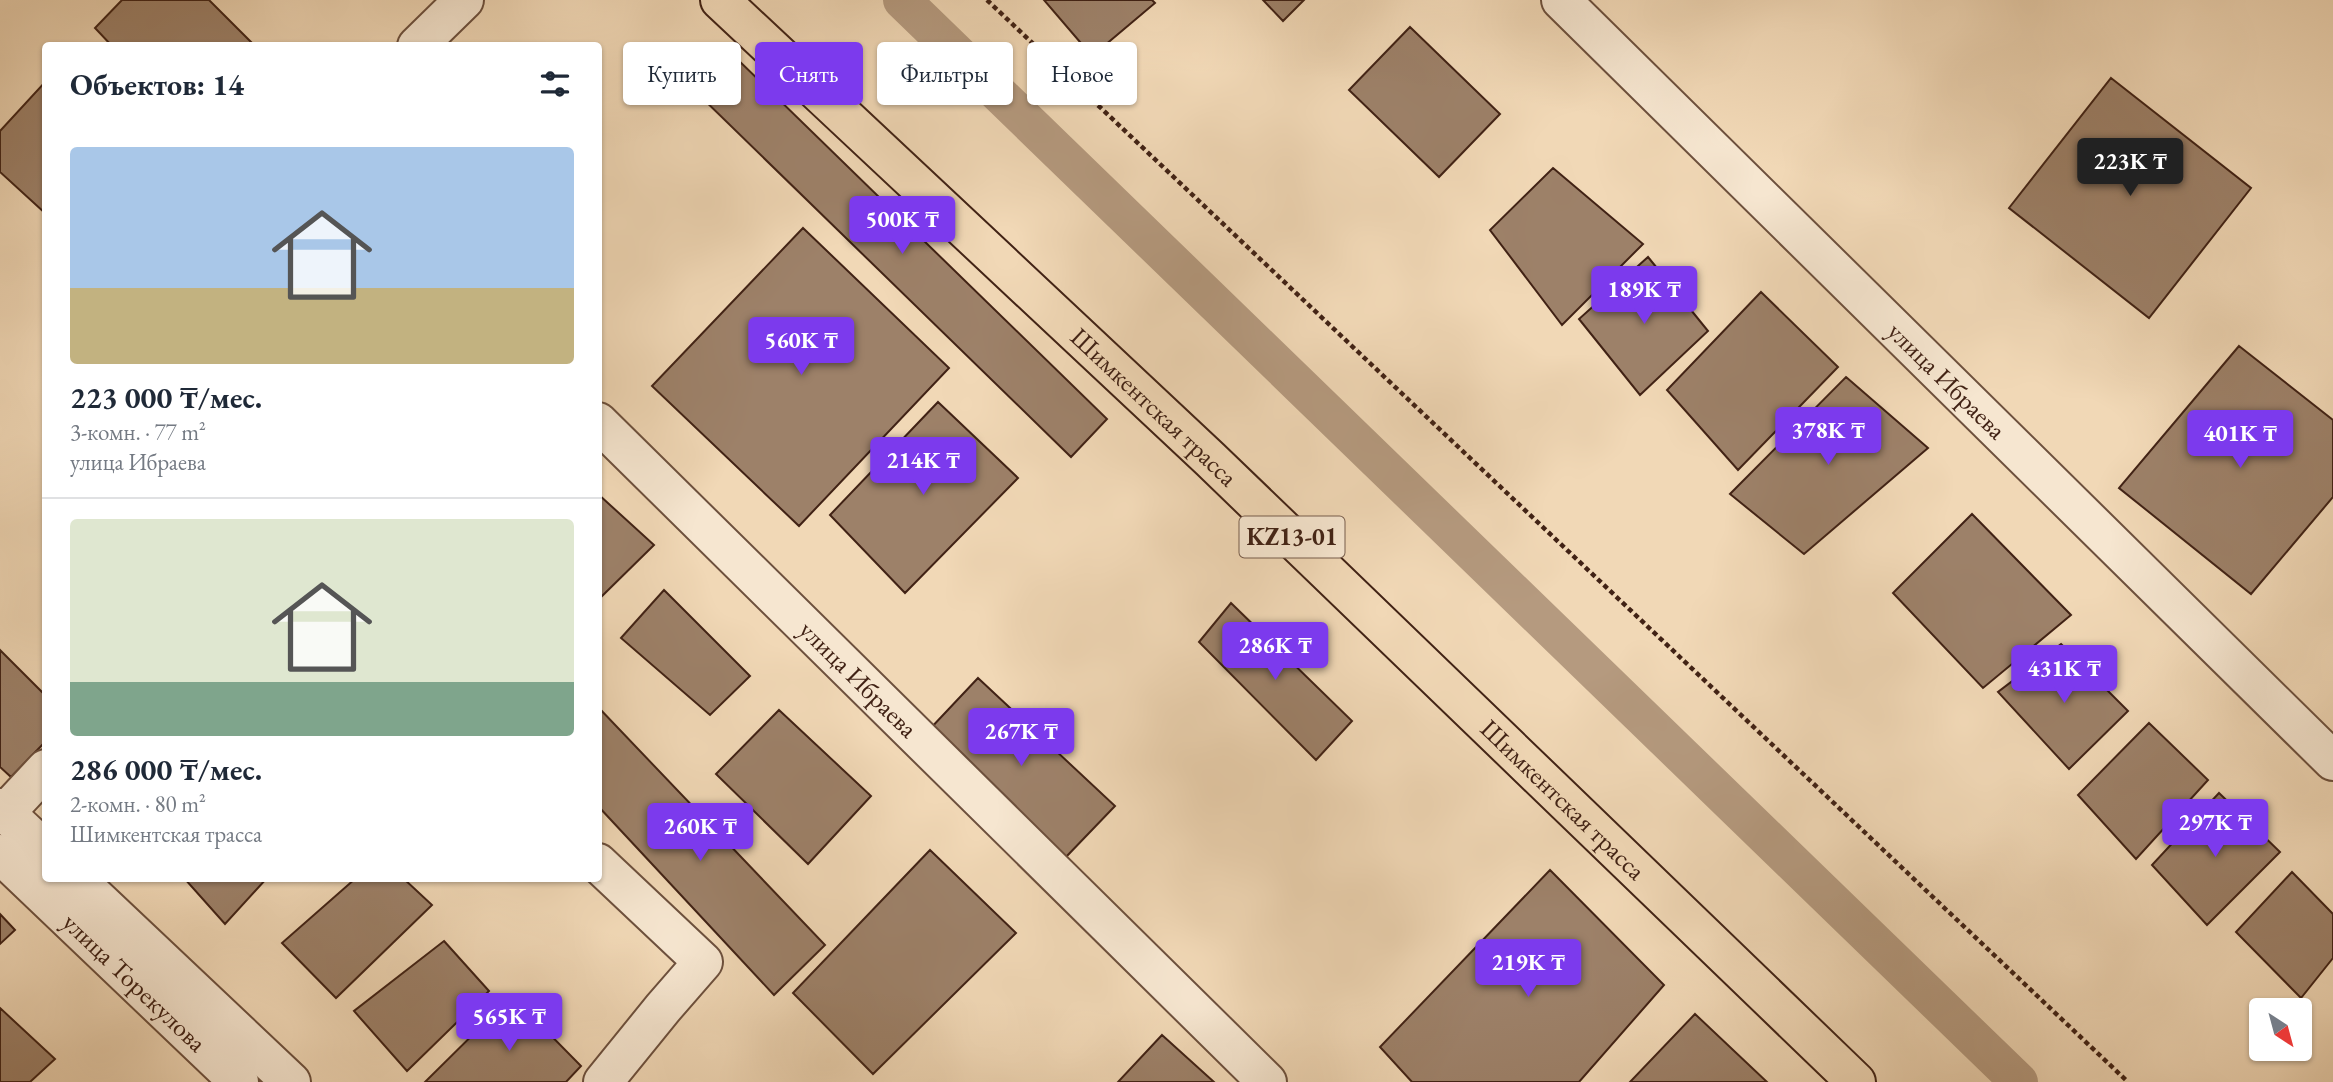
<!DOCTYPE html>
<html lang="ru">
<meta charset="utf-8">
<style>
:root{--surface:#fff;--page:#f2f2f3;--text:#1f2937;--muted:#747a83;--line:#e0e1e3;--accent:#7c3aed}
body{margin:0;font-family:"EB Garamond",serif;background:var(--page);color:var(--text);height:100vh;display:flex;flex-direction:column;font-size:26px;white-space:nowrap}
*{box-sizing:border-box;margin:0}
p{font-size:23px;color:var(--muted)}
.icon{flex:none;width:38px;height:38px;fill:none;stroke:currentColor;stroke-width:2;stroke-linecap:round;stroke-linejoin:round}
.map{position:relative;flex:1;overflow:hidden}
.drawer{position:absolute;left:42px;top:42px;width:560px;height:840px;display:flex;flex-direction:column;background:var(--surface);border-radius:7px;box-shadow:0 2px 5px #0004}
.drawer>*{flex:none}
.hud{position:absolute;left:623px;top:42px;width:665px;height:63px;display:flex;gap:14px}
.needle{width:46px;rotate:144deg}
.tools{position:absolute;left:2249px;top:998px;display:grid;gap:14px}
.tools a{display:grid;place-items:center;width:63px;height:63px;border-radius:7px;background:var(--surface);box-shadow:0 2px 5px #0004;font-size:35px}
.price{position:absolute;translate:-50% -60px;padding:0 16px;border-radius:7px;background:var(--accent);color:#fff;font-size:23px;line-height:46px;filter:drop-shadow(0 2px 4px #0008)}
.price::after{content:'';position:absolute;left:50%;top:42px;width:21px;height:16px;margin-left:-10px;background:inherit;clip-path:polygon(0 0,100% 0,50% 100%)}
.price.selected{background:#222;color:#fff}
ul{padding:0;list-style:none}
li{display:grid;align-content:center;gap:14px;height:371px;padding:0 28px}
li+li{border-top:2px solid var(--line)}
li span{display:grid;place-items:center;height:217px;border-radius:7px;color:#555}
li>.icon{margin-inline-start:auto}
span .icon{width:126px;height:126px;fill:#fffc;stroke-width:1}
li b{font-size:30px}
h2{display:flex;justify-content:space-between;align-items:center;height:84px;padding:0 28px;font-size:30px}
.pill{padding:0 24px;border-radius:7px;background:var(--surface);box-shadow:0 2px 5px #0004;font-size:24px;line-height:63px}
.pill.selected{background:var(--accent);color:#fff}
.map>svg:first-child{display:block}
</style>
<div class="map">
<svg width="2333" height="1082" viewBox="0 0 2333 1082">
<rect width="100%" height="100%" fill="#f1d8b6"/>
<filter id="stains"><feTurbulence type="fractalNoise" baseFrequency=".00286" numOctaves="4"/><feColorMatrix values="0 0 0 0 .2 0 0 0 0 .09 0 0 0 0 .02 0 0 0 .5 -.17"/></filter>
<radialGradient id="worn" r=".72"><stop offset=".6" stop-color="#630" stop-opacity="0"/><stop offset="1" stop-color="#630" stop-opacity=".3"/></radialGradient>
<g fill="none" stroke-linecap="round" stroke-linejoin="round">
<!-- canal -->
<path stroke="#b59a7f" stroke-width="38" d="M902,0L2019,1082"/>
</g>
<!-- building -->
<path fill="#9d8169" stroke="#412215" stroke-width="2" d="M122,0H209L255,46H112L95,28Z
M1044,0H1152L1155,3L1092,56Z
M1263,0H1304L1283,21Z
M1410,27L1500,114L1439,177L1349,90Z
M733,55L1107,419L1071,457L696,92Z
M2111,78L2251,188L2149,318L2009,208Z
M46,81V214L0,172V131Z
M1553,168L1643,244L1562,325L1490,230Z
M803,228L949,368L799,526L652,386Z
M1648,257L1708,331L1640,395L1579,319Z
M1761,292L1838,367L1738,470L1667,390Z
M2239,346L2333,420V497L2251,594L2119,488Z
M1846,377L1928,448L1804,554L1730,494Z
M938,402L1018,478L905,593L830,515Z
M598,494L654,545L599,599L598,598Z
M1972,514L2071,615L1983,688L1893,593Z
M664,590L750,676L710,715L621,638Z
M1231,603L1352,721L1316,760L1199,642Z
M2061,644L2128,711L2069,769L1998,692Z
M0,650L46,696V741L11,777L0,767Z
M978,678L1115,806L1065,858L928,731Z
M598,707L825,945L774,995L598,806Z
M779,710L871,796L808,864L716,774Z
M2149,723L2208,780L2136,859L2078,795Z
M2219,793L2280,852L2207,925L2152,865Z
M930,850L1016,933L873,1074L793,993Z
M1550,870L1664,985L1579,1082H1412L1380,1047Z
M2292,872L2333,914V958L2301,998L2236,932Z
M184,878H267L225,924Z
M356,878H403L432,905L336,998L282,943Z
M0,914L15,930L0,944Z
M444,941L489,991L407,1071L354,1011Z
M512,996L581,1066L566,1082H425Z
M0,1008L55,1059L30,1082H0Z
M1695,1014L1767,1082H1630Z
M1162,1035L1214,1082H1118Z"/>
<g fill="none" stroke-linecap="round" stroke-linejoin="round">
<!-- minor casing -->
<g stroke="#6d503d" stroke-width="42">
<g id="minor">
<path id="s1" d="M1561,0L2333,761"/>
<path d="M417,46L464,0"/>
<path id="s2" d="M598,422L1267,1082"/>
<path d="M0,808L46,851"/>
<path d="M5,813L46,769"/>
<path id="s3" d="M0,854L239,1082"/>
<path d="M598,863L703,962L663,1008L603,1082"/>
<path d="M75,878L291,1082"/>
</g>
</g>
<!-- major casing -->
<g stroke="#412215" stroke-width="42">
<g id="major">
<path id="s4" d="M720,0L1210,459L1856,1082"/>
</g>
</g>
<!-- path -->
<path stroke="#412215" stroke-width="4.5" stroke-dasharray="5 3.5" stroke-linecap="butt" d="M987,0L2128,1082"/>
<!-- minor -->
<use href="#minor" stroke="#f6e6d0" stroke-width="38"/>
<!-- major -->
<use href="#major" stroke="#f1d8b6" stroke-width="38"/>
</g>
<g text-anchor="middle" stroke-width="7" stroke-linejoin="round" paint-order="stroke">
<!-- shield labels -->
<rect fill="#f6e6d0" stroke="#775d4d" stroke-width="2" x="1239.5" y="516.5" width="105" height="41" rx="5"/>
<g font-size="24" font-weight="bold" fill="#412215">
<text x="1292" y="545">KZ13-01</text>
</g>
<!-- street labels -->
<g font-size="26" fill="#412215" stroke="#f6e6d0">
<text dy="9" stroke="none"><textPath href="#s1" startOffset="542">улица Ибраева</textPath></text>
<text dy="9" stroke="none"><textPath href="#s4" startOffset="595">Шимкентская трасса</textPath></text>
<text dy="9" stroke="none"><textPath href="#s2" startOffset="366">улица Ибраева</textPath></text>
<text dy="9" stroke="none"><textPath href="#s4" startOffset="1162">Шимкентская трасса</textPath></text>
<text dy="9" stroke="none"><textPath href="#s3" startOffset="186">улица Торекулова</textPath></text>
</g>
</g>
<rect width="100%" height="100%" filter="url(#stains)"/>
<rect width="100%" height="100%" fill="url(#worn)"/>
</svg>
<div class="tools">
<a><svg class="needle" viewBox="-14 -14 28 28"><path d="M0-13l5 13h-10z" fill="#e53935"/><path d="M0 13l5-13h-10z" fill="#747a83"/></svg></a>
</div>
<b class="price selected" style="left:2130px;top:198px">223K ₸</b>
<b class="price" style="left:902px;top:256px">500K ₸</b>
<b class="price" style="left:1644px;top:326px">189K ₸</b>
<b class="price" style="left:801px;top:377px">560K ₸</b>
<b class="price" style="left:1828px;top:467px">378K ₸</b>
<b class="price" style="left:2240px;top:470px">401K ₸</b>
<b class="price" style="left:923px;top:497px">214K ₸</b>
<b class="price" style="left:1275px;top:682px">286K ₸</b>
<b class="price" style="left:2064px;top:705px">431K ₸</b>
<b class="price" style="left:1021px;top:768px">267K ₸</b>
<b class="price" style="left:2215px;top:859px">297K ₸</b>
<b class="price" style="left:700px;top:863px">260K ₸</b>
<b class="price" style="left:1528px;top:999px">219K ₸</b>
<b class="price" style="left:509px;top:1053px">565K ₸</b>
<div class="hud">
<a class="pill">Купить</a>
<a class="pill selected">Снять</a>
<a class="pill">Фильтры</a>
<a class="pill">Новое</a>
</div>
<section class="drawer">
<h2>Объектов: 14<svg class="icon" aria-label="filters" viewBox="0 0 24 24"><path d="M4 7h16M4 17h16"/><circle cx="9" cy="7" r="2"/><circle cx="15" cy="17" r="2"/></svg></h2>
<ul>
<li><span style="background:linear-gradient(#a9c7e8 65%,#c2b280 0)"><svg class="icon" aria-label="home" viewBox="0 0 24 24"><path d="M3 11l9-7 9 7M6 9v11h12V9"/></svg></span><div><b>223 000 ₸/мес.</b><p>3-комн. · 77 m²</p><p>улица Ибраева</p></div></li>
<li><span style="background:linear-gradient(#dfe7d0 75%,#7fa58c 0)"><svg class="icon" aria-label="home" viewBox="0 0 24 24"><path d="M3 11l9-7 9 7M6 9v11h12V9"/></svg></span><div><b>286 000 ₸/мес.</b><p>2-комн. · 80 m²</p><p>Шимкентская трасса</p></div></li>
</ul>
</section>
</div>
